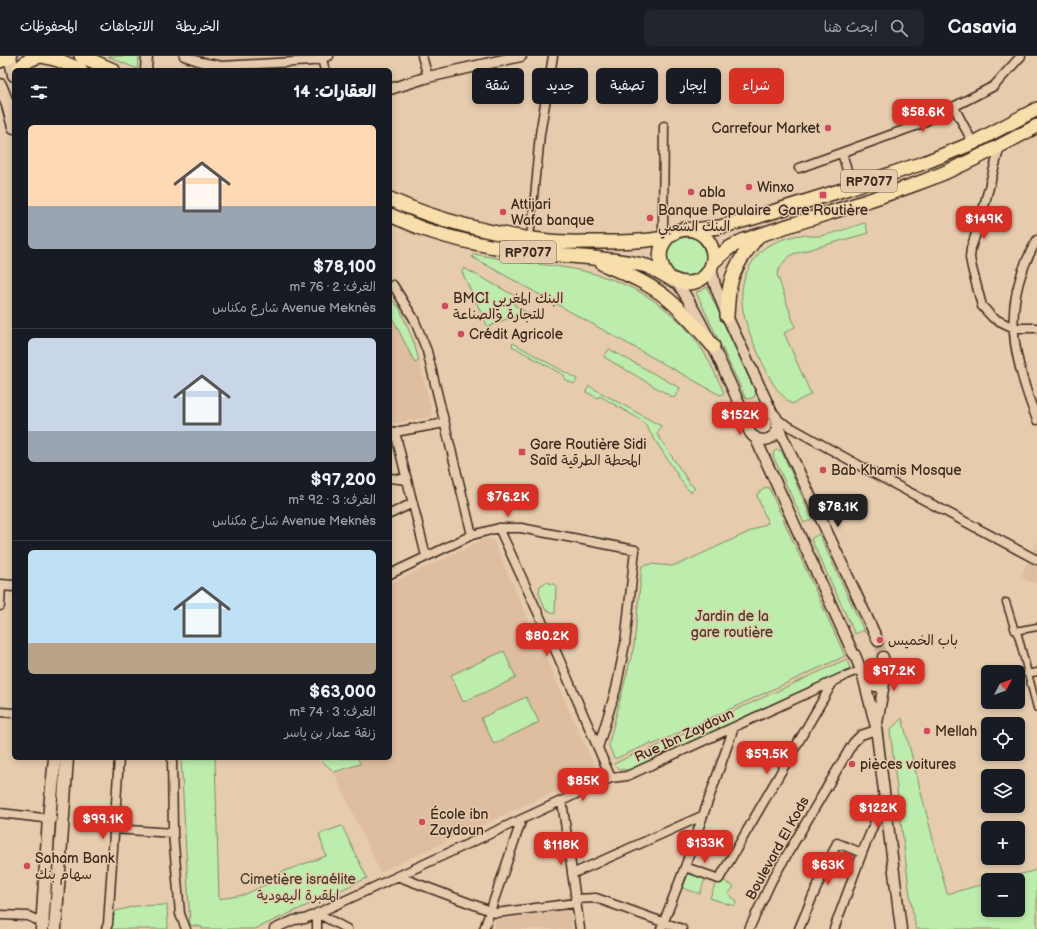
<!DOCTYPE html>
<html lang="ar">
<meta charset="utf-8">
<style>
:root{--surface:#171b24;--page:#20242c;--text:#f1f3f6;--muted:#9ea1a6;--line:#363941;--accent:#d93025}
body{margin:0;font-family:"Balsamiq Sans","Playpen Sans Arabic",sans-serif;background:var(--page);color:var(--text);direction:rtl;height:100vh;display:flex;flex-direction:column;font-size:15px;white-space:nowrap}
*{box-sizing:border-box;margin:0}
p{font-size:13px;color:var(--muted)}
.icon{flex:none;width:22px;height:22px;fill:none;stroke:currentColor;stroke-width:2;stroke-linecap:round;stroke-linejoin:round}
.map{position:relative;flex:1;overflow:hidden;direction:ltr}
.sheet{position:absolute;left:12px;top:12px;width:380px;height:692px;display:flex;flex-direction:column;background:var(--surface);border-radius:6px;box-shadow:0 2px 6px #0003;direction:rtl}
.sheet>*{flex:none}
.top-card{position:absolute;left:404px;top:12px;width:380px;height:36px;direction:rtl;display:flex;gap:8px}
.needle{width:26px;rotate:49deg}
.buttons{position:absolute;left:981px;top:609px;display:grid;gap:8px}
.buttons a{display:grid;place-items:center;width:44px;height:44px;border-radius:6px;background:var(--surface);box-shadow:0 2px 6px #0003;font-size:20px}
.price{position:absolute;translate:-50% -34px;padding:0 9px;border-radius:8px;background:var(--accent);color:#fff;font-size:13px;line-height:26px;filter:drop-shadow(0 1px 2px #0008)}
.price::after{content:'';position:absolute;left:50%;top:24px;width:12px;height:9px;margin-left:-6px;background:inherit;clip-path:polygon(0 0,100% 0,50% 100%)}
.price.active{background:#222;color:#fff}
ul{padding:0;list-style:none}
li{display:grid;align-content:center;gap:8px;height:212px;padding:0 16px}
li+li{border-top:1px solid var(--line)}
li span{display:grid;place-items:center;height:124px;border-radius:6px;color:#555}
li>.icon{margin-inline-start:auto}
span .icon{width:72px;height:72px;fill:#fffc;stroke-width:1}
li b{font-size:17px}
h2{display:flex;justify-content:space-between;align-items:center;height:48px;padding:0 16px;font-size:17px}
.pill{padding:0 14px;border-radius:6px;background:var(--surface);box-shadow:0 2px 6px #0003;font-size:14px;line-height:36px}
.pill.active{background:var(--accent);color:#fff}
header{display:flex;align-items:center;gap:24px;box-sizing:border-box;height:56px;padding:0 20px;background:var(--surface);border-bottom:1px solid var(--line)}
header strong{font-size:19px}
nav{display:flex;gap:22px;margin-inline-start:auto;font-size:14px}
.search{width:280px;height:36px;background:var(--page);display:flex;align-items:center;gap:10px;box-sizing:border-box;padding:0 14px;border-radius:6px;color:var(--muted);font-size:15px}
.map>svg:first-child{display:block}
</style>
<header>
<strong>Casavia</strong>
<div class="search"><svg class="icon" aria-label="search" viewBox="0 0 24 24"><circle cx="10" cy="10" r="6"/><path d="M15 15l6 6"/></svg>ابحث هنا</div>
<nav><a>الخريطة</a><a>الاتجاهات</a><a>المحفوظات</a></nav>
</header>
<div class="map">
<svg width="1037" height="873" viewBox="0 0 1037 873">
<rect width="100%" height="100%" fill="#e6cbad"/>
<filter id="ink" filterUnits="userSpaceOnUse"><feTurbulence type="fractalNoise" baseFrequency=".025" numOctaves="2"/><feDisplacementMap in="SourceGraphic" scale="8" xChannelSelector="R" yChannelSelector="G"/><feConvolveMatrix kernelMatrix="1 2 1 2 8 2 1 2 1" color-interpolation-filters="sRGB"/></filter>
<g filter="url(#ink)">
<!-- built -->
<path fill="#dfbd9f" d="M208,0H296L224,5Z
M390,257L415,307L419,305L432,356L431,359L428,361L391,368L390,367Z
M485,483L493,484L597,716L380,816L334,716L360,708L358,702H390V528Z
M1037,485V528L1020,522Z
M570,854L572,873H493L496,864Z"/>
<!-- green -->
<path fill="#bdedac" stroke="#7c8c65" d="M108,0H139L137,13Z
M865,167L868,177L793,198C785,203 781,209 777,218L795,271L784,277L811,338L792,348C773,333 769,320 759,299C745,268 731,235 754,204C757,200 761,194 766,191C774,186 791,180 800,179C806,179 813,181 819,180C834,178 850,171 865,167Z
M667 201a20 20 0 1 1 40 0a20 20 0 1 1-40 0Z
M474,198C487,200 499,203 512,205C532,208 553,209 573,213C622,222 667,245 697,286C709,302 716,320 724,337L720,339L472,201Z
M464,212L517,241L514,249L534,261L533,263C513,258 506,263 488,271L462,216Z
M707,231L756,337L753,342L746,343L696,236L701,235Z
M390,241L400,253L414,287L419,305L415,307L390,257Z
M513,287L577,323L574,328L564,323L565,320L512,290Z
M609,293L680,332L674,342L604,301Z
M589,330L661,370L657,378L690,428L695,432L691,436L686,432L644,367L641,364L600,340L598,342L586,336Z
M776,394H779L782,396L812,463L804,467L773,400L774,396Z
M766,431L769,432L845,600L652,689L651,687L617,702H614L609,690V687L634,590L642,510L651,508L671,510L682,507L768,467L757,440V438Z
M819,478L865,577L863,574L855,578L811,483Z
M546,526L556,529L555,558L545,553L539,537L540,530Z
M504,595L516,622L463,646L451,619Z
M847,603L850,613L628,714L619,713L614,708L636,697L638,699Z
M526,641L539,666L494,688L481,662Z
M902,662L947,838L988,827V854H1018V824H999L1037,814V873H916L910,840L890,674Z
M181,702H215L219,843L244,839L280,822L279,817L326,800L319,778L342,770L367,822L255,873H202V871L190,869Z
M322,702H358L360,708L334,716L323,706Z
M689,816L705,822L700,838L683,832Z
M723,824L734,831L728,838L737,845L734,850L710,842L716,826L720,827Z
M167,849L168,873H109L116,855L136,850Z"/>
<g fill="none" stroke-linecap="round" stroke-linejoin="round">
<!-- tertiary-tunnel -->
<path stroke="#c4ab90" stroke-width="10" stroke-dasharray="10 5" stroke-linecap="butt" d="M878,585L883,601"/>
<!-- pedestrian casing -->
<g stroke="#3b2a1e" stroke-width="9">
<path id="pedestrian" d="M530,182L537,110
M1006,546L1015,575L1018,579L1037,652
M1015,575L1037,571
M1027,618L1037,616
M843,621L860,614"/>
</g>
<!-- minor casing -->
<g stroke="#3b2a1e" stroke-width="11">
<path id="minor" d="M184,0L201,6L222,10L312,5L329,0
M321,0L325,14
M422,0L428,21
M954,51L973,87
M664,70L663,173L668,181
M1000,90L979,169L971,192L970,202L972,212L982,250L993,262L1014,272H1037
M842,97L852,131
M537,110L540,78L553,0
M799,112L918,69L994,30L1021,0
M1037,184C1000,247 1012,300 1037,364
M393,229L414,263L427,295L472,479
M776,363L862,411L1037,504
M390,375L395,376L445,367
M395,376L426,500
M390,422L407,424
M390,458L413,447
M499,472L557,598L611,722
M390,518L472,479L499,472H521L635,494L625,588L616,633L598,692
M0,550L1,529
M0,656L14,657
M172,702L173,777L180,858L186,873
M562,745L580,873
M0,757L52,763
M114,773L173,777
M685,811L719,823L833,626
M572,818L702,760
M397,820L496,857L576,847
M575,843L596,842L682,873
M317,857L347,873
M317,857V873
M0,859L28,860L45,868
M106,873L108,868L119,702
M274,873L294,864L305,863L611,722L627,720L843,621
M484,873L522,763
M661,873L685,811L734,671
M749,873L772,824L853,687L861,679L876,674
M799,873L812,842L837,787L862,797
M834,873L862,797L885,741"/>
</g>
<!-- tertiary casing -->
<g stroke="#3b2a1e" stroke-width="13">
<path id="tertiary" d="M146,14L147,0
M390,33L428,21L521,0
M711,212L715,229L727,260L772,357
M677,226C706,270 726,319 748,367
M748 369a15 15 0 1 1 30 0a15 15 0 1 1-30 0Z
M777,369L878,585
M755,381L853,597
M0,529L14,530
M855,599L863,620L876,671L901,873
M863,620C869,629 879,636 885,622
M877,667L885,622L883,601"/>
</g>
<!-- secondary casing -->
<g stroke="#3b2a1e" stroke-width="15">
<path id="secondary" d="M10,0L14,19
M0,29L8,49L14,71
M42,873L49,762L55,702
M55,873L67,702"/>
</g>
<!-- primary casing -->
<g stroke="#3b2a1e" stroke-width="16">
<path id="primary" d="M42,0L58,4L81,14
M81,0L113,14
M0,5L10,0
M19,14C24,5 32,2 41,0
M390,143C435,164 499,180 549,185C565,187 582,186 598,186C622,186 644,186 668,181
M390,159C402,164 414,170 426,174C459,185 495,192 530,196C563,200 598,201 632,207C637,208 644,209 649,211C662,216 674,228 688,227C712,226 721,197 705,181C681,158 644,190 668,220
M693,174L720,171L753,162L852,131L926,106L973,87L1037,53
M713,206L729,192L742,185C800,165 859,149 916,128C958,113 998,91 1037,70
M603,208C626,218 649,227 668,243C685,257 699,274 713,290
M727,260C728,246 728,230 734,217C739,203 749,192 758,180"/>
</g>
<!-- pedestrian -->
<use href="#pedestrian" stroke="#e6cbad" stroke-width="6"/>
<!-- minor -->
<use href="#minor" stroke="#e6cbad" stroke-width="8"/>
<!-- tertiary -->
<use href="#tertiary" stroke="#e6cbad" stroke-width="10"/>
<!-- secondary -->
<use href="#secondary" stroke="#e6cbad" stroke-width="12"/>
<!-- primary -->
<use href="#primary" stroke="#f8deab" stroke-width="13"/>
</g>
</g>
<!-- markers -->
<g fill="#d1495b" stroke="#e6cbad" stroke-width="1.5">
<circle cx="828" cy="72" r="4"/>
<circle cx="749" cy="131" r="4"/>
<circle cx="691" cy="136" r="4"/>
<rect x="819" y="135" width="8" height="8" rx="2"/>
<circle cx="503" cy="156" r="4"/>
<circle cx="650" cy="162" r="4"/>
<circle cx="445" cy="250" r="4"/>
<circle cx="461" cy="278" r="4"/>
<rect x="518" y="392" width="8" height="8" rx="2"/>
<circle cx="823" cy="414" r="4"/>
<circle cx="880" cy="584" r="4"/>
<circle cx="927" cy="675" r="4"/>
<circle cx="852" cy="708" r="4"/>
<circle cx="422" cy="766" r="4"/>
<circle cx="27" cy="810" r="4"/>
</g>
<g text-anchor="middle" stroke-width="3" stroke-linejoin="round" paint-order="stroke">
<!-- shield labels -->
<g fill="#e6cbad" stroke="#6e5a49" stroke-width="1">
<rect x="841" y="114" width="56" height="22" rx="3"/>
<rect x="500" y="185" width="56" height="22" rx="3"/>
</g>
<g font-size="13" font-weight="bold" fill="#3b2a1e">
<text x="869" y="130">RP7077</text>
<text x="528" y="201">RP7077</text>
</g>
<!-- poi labels -->
<g font-size="14" fill="#3b2a1e" stroke="#e6cbad" text-anchor="start">
<text x="820" y="77" text-anchor="end">Carrefour Market</text>
<text x="757" y="136">Winxo</text>
<text x="699" y="141">abla</text>
<text x="511" y="153">Attijari<tspan x="511" dy="16">Wafa banque</tspan></text>
<text x="658" y="159">Banque Populaire<tspan x="658" dy="16">البنك الشعبي</tspan></text>
<text x="823" y="159" text-anchor="middle">Gare Routière</text>
<text x="453" y="247">BMCI البنك المغربي<tspan x="453" dy="16">للتجارة والصناعة</tspan></text>
<text x="469" y="283">Crédit Agricole</text>
<text x="530" y="393">Gare Routière Sidi<tspan x="530" dy="16">Saïd المحطة الطرقية</tspan></text>
<text x="831" y="419">Bab Khamis Mosque</text>
<text x="888" y="589">باب الخميس</text>
<text x="935" y="680">Mellah</text>
<text x="860" y="713">pièces voitures</text>
<text x="430" y="763">École ibn<tspan x="430" dy="16">Zaydoun</tspan></text>
<text x="35" y="807">Saham Bank<tspan x="35" dy="16">سهام بنك</tspan></text>
</g>
<!-- park labels -->
<g font-size="14" fill="#483e2c" stroke="#e6cbad">
<text x="732" y="565">Jardin de la<tspan x="732" dy="16">gare routière</tspan></text>
<text x="298" y="828">Cimetière israélite<tspan x="298" dy="16">المقبرة اليهودية</tspan></text>
</g>
<!-- street labels -->
<g font-size="14" fill="#3b2a1e" stroke="#e6cbad">
<text transform="translate(684 679) rotate(-25)" y="5">Rue Ibn Zaydoun</text>
<text transform="translate(777 792) rotate(-61)" y="5">Boulevard El Kods</text>
</g>
</g>
</svg>
<div class="buttons">
<a><svg class="needle" viewBox="-14 -14 28 28"><path d="M0-13l5 13h-10z" fill="#e53935"/><path d="M0 13l5-13h-10z" fill="#9ea1a6"/></svg></a>
<a><svg class="icon" aria-label="locate" viewBox="0 0 24 24"><circle cx="12" cy="12" r="6"/><path d="M12 2v4M12 18v4M2 12h4M18 12h4"/></svg></a>
<a><svg class="icon" aria-label="layers" viewBox="0 0 24 24"><path d="M12 4l9 5-9 5-9-5zM3 14l9 5 9-5"/></svg></a>
<a>+</a>
<a>−</a>
</div>
<b class="price" style="left:923px;top:77px">$58.6K</b>
<b class="price" style="left:984px;top:184px">$149K</b>
<b class="price" style="left:740px;top:380px">$152K</b>
<b class="price" style="left:508px;top:462px">$76.2K</b>
<b class="price active" style="left:838px;top:472px">$78.1K</b>
<b class="price" style="left:547px;top:601px">$80.2K</b>
<b class="price" style="left:894px;top:636px">$97.2K</b>
<b class="price" style="left:767px;top:719px">$59.5K</b>
<b class="price" style="left:583px;top:746px">$85K</b>
<b class="price" style="left:878px;top:773px">$122K</b>
<b class="price" style="left:103px;top:784px">$99.1K</b>
<b class="price" style="left:705px;top:808px">$133K</b>
<b class="price" style="left:561px;top:810px">$118K</b>
<b class="price" style="left:828px;top:830px">$63K</b>
<div class="top-card">
<a class="pill active">شراء</a>
<a class="pill">إيجار</a>
<a class="pill">تصفية</a>
<a class="pill">جديد</a>
<a class="pill">شقة</a>
</div>
<section class="sheet">
<h2>العقارات: 14<svg class="icon" aria-label="filters" viewBox="0 0 24 24"><path d="M4 7h16M4 17h16"/><circle cx="9" cy="7" r="2"/><circle cx="15" cy="17" r="2"/></svg></h2>
<ul>
<li><span style="background:linear-gradient(#ffd9b3 65%,#9aa5b1 0)"><svg class="icon" aria-label="home" viewBox="0 0 24 24"><path d="M3 11l9-7 9 7M6 9v11h12V9"/></svg></span><div><b>$78,100</b><p>الغرف: 2 · 76 m²</p><p>Avenue Meknès شارع مكناس</p></div></li>
<li><span style="background:linear-gradient(#c9d6e8 75%,#9aa5b1 0)"><svg class="icon" aria-label="home" viewBox="0 0 24 24"><path d="M3 11l9-7 9 7M6 9v11h12V9"/></svg></span><div><b>$97,200</b><p>الغرف: 3 · 92 m²</p><p>Avenue Meknès شارع مكناس</p></div></li>
<li><span style="background:linear-gradient(#bfe0f5 75%,#b9a48a 0)"><svg class="icon" aria-label="home" viewBox="0 0 24 24"><path d="M3 11l9-7 9 7M6 9v11h12V9"/></svg></span><div><b>$63,000</b><p>الغرف: 3 · 74 m²</p><p>زنقة عمار بن ياسر</p></div></li>
</ul>
</section>
</div>
